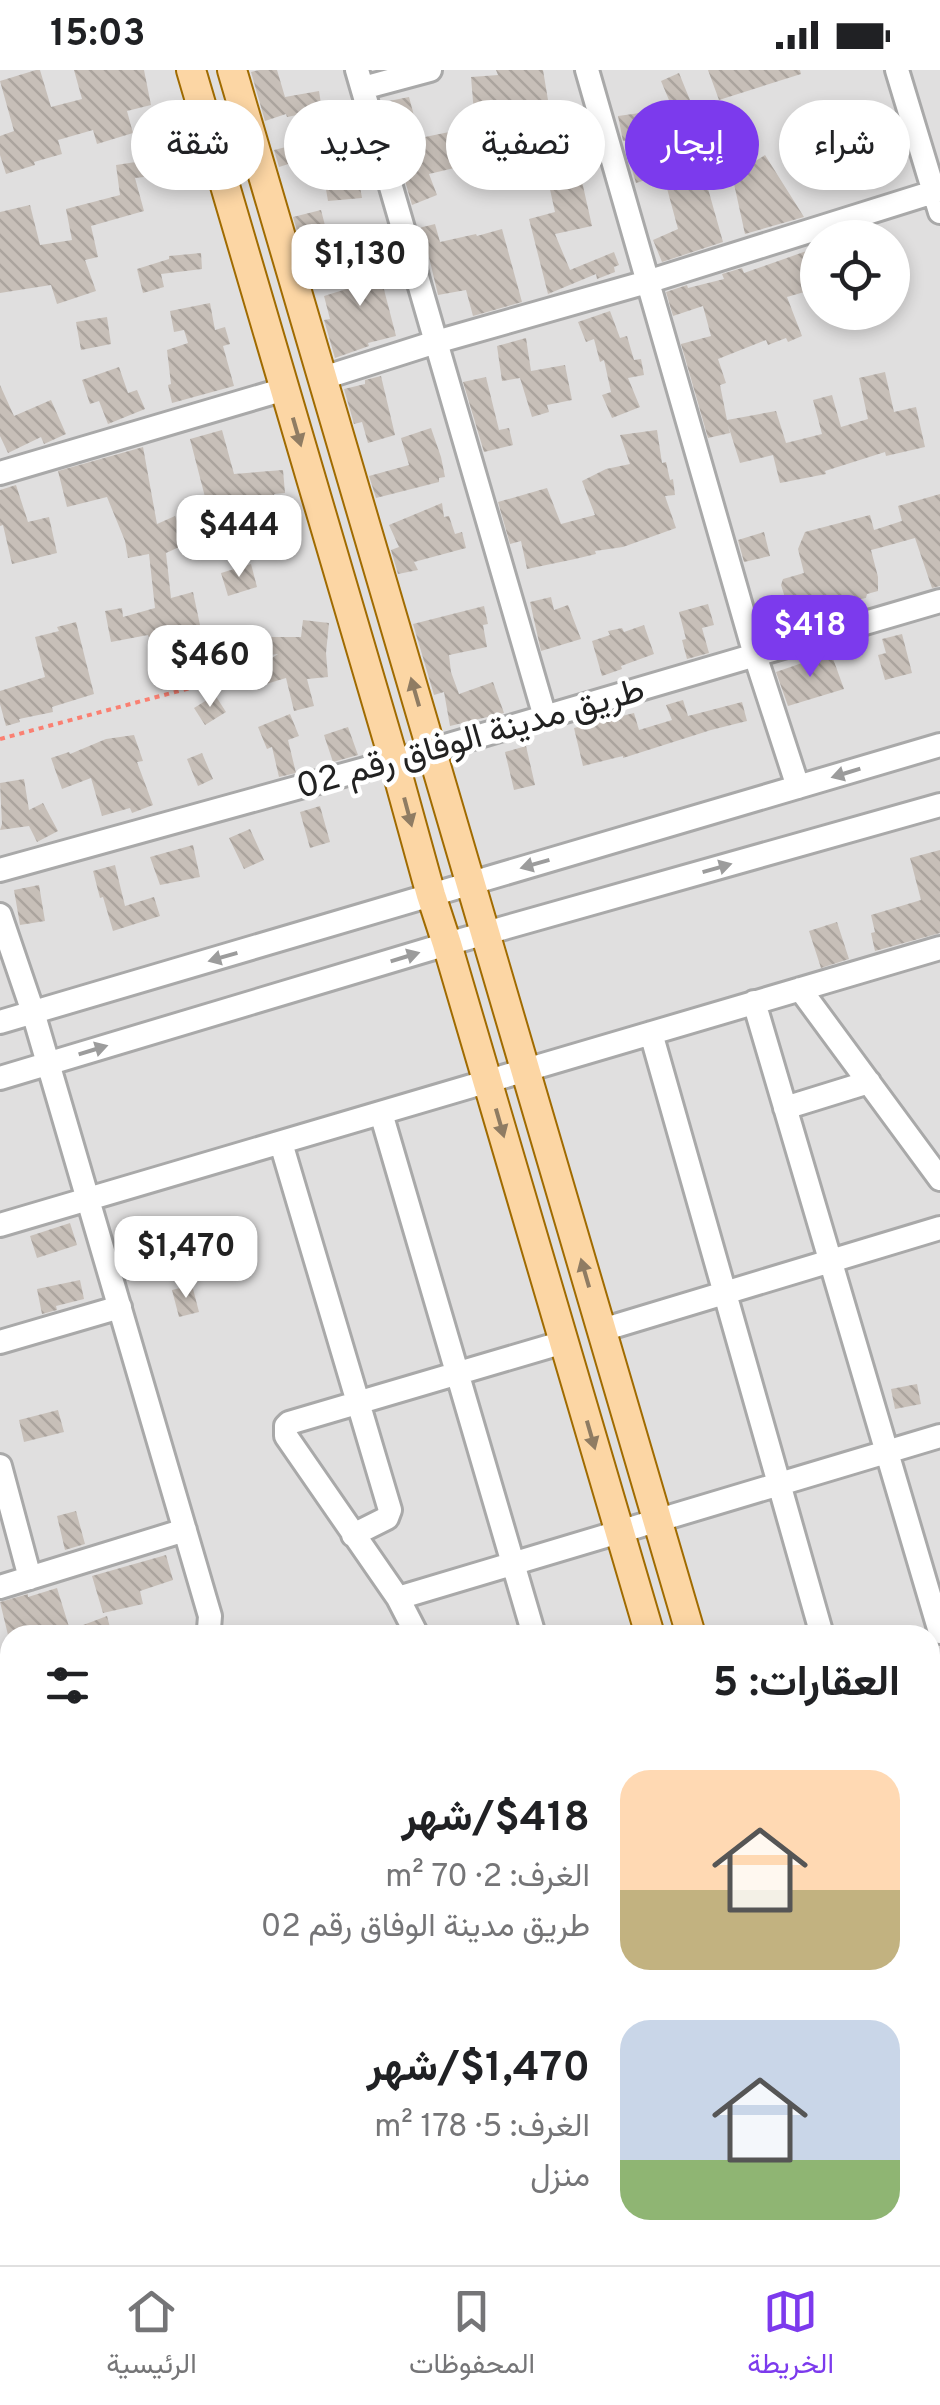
<!DOCTYPE html>
<html lang="ar">
<meta charset="utf-8">
<style>
:root{--surface:#fff;--page:#f2f2f2;--text:#202124;--muted:#757577;--line:#e0e0e0;--accent:#7c3aed}
body{margin:0;font-family:Overpass,Vazirmatn,sans-serif;background:var(--page);color:var(--text);direction:rtl;height:100vh;display:flex;flex-direction:column;font-size:38px;white-space:nowrap}
*{box-sizing:border-box;margin:0}
p{font-size:32px;color:var(--muted)}
.icon{flex:none;width:55px;height:55px;fill:none;stroke:currentColor;stroke-width:2;stroke-linecap:round;stroke-linejoin:round}
.map{position:relative;flex:1;overflow:hidden;direction:ltr}
.side{position:absolute;left:0px;top:1555px;width:940px;height:640px;display:flex;flex-direction:column;background:var(--surface);border-radius:30px 30px 0 0;box-shadow:0 5px 15px #0003;direction:rtl}
.side>*{flex:none}
.top-card{position:absolute;left:30px;top:30px;width:880px;height:90px;direction:rtl;display:flex;gap:20px}
.tools{position:absolute;left:800px;top:150px;display:grid;gap:20px}
.tools a{display:grid;place-items:center;width:110px;height:110px;border-radius:50%;background:var(--surface);box-shadow:0 5px 15px #0003;font-size:50px}
.price{position:absolute;translate:-50% -85px;padding:0 22px;border-radius:20px;background:#fff;color:#222;font-size:32px;line-height:65px;filter:drop-shadow(0 2px 5px #0008)}
.price::after{content:'';position:absolute;left:50%;top:60px;width:30px;height:22px;margin-left:-15px;background:inherit;clip-path:polygon(0 0,100% 0,50% 100%)}
.price.active{background:var(--accent);color:#fff}
ul{padding:0;list-style:none}
li{display:flex;align-items:center;gap:30px;height:250px;padding:0 40px}
li span{display:grid;place-items:center;flex:none;width:280px;height:200px;border-radius:30px;color:#555}
li>.icon{margin-inline-start:auto}
span .icon{width:120px;height:120px;fill:#fffc;stroke-width:1}
li b{font-size:42px}
h2{display:flex;justify-content:space-between;align-items:center;height:120px;padding:0 40px;font-size:42px}
.tag{padding:0 35px;border-radius:45px;background:var(--surface);box-shadow:0 5px 15px #0003;font-size:35px;line-height:90px}
.tag.active{background:var(--accent);color:#fff}
.status{display:flex;justify-content:space-between;align-items:center;height:70px;padding:0 50px;background:var(--surface);direction:ltr}
.status svg{height:28px;fill:currentColor}
.tab-bar{display:flex;justify-content:space-around;align-items:center;height:140px;border-top:2px solid var(--line);background:var(--surface);font-size:28px;color:var(--muted)}
.tab-bar a{display:grid;justify-items:center;gap:5px}
.tab-bar .active{color:var(--accent)}
.map>svg:first-child{display:block}
</style>
<div class="status"><b>15:03</b><svg viewBox="0 0 49 12"><path d="M0 12V9h3v3zM5 12V6h3v6zM10 12V3h3v9zM15 12V0h3v12zM26 1h20v11H26zM47 4h2v5h-2z"/></svg></div>
<div class="map">
<svg width="940" height="2195" viewBox="0 0 940 2195">
<defs>
<pattern id="building-back-hatch" width="6" height="6" patternUnits="userSpaceOnUse" patternTransform="scale(2.5)"><rect width="6" height="6" fill="#c7bfb8"/><path d="M-1 5l2 2M0 0l6 6M5-1l2 2" fill="none" stroke="#aba49e"/></pattern>
</defs>
<rect width="100%" height="100%" fill="#f2efe9"/>
<!-- residential -->
<path fill="#e0dfdf" fill-rule="evenodd" d="M0,0H940V2195H0ZM818,168H892V242H818ZM10,1565H930V2185H10Z"/>
<!-- building -->
<path fill="url(#building-back-hatch)" d="M36,0H40L51,37L82,29L74,0H144L151,35L127,41L133,63L97,74L93,60L58,70L62,84L34,92L35,95L6,104L0,85V66L14,61L0,11Z
M259,0H277L285,27L319,21L322,40L287,47L286,44L265,51L251,2Z
M496,0H543L554,66L572,62L576,79L543,88L539,70L510,77L502,41L474,43L471,7L498,5Z
M708,0H800L801,4L719,30Z
M679,3L692,35L674,42L661,11Z
M409,27L420,68L459,60L467,95L429,104L437,125L412,135L387,48L384,32Z
M640,43L644,67L623,71L618,46Z
M808,65L820,101L806,106L793,70Z
M294,75L298,91L279,97L274,80Z
M354,83L362,128L328,131L321,90Z
M765,85L804,147L745,164L729,91L743,86L746,97Z
M659,87L664,104L636,113L631,96Z
M149,90L152,106L135,108L144,141L91,156L98,187L85,190L96,221L57,234L51,215L0,223V142L30,135L40,175L72,170L66,139L120,125L116,95Z
M703,101L723,172L662,192L653,170L678,159L665,111Z
M581,107L592,156L555,164L570,200L614,182L619,195L614,197L615,202L597,209L596,204L548,224L529,149L555,142L549,115Z
M321,140L328,167L301,174L293,147Z
M435,154L440,172L476,164L477,166L502,159L522,232L473,246L466,220L438,225L428,183H426L419,158Z
M818,177V218L787,227L802,266L788,272L786,268L768,275L766,270L718,289L726,313L720,315L727,350L776,341L786,373L822,364L813,330L832,325L841,357L868,349L859,308L885,302L894,342L916,337L925,377L886,386L885,382L825,401L826,404L780,413L773,385L740,393L728,355L730,363L708,368L681,274L711,266L703,236L673,246L666,222L687,215L688,218L724,209L722,204L742,198L744,203Z
M201,183L202,199L161,204L164,217L143,223L137,199L169,189V186Z
M383,183L388,202L380,204L396,266L368,273L369,276L335,288L324,250L330,249L324,226L353,217L347,194Z
M210,233L215,260L225,257L230,274L223,276L234,316L172,333L168,315L171,314L167,280L188,273L184,260L174,262L170,241Z
M610,241L620,268L627,266L634,290L641,289L644,305L628,308L640,337L612,348L602,325L611,322L604,290L600,292L594,269L586,272L578,252Z
M107,247L111,274L81,280L76,252Z
M526,268L531,301L565,295L572,330L547,335L549,342L532,347L520,308L502,311L497,276Z
M119,297L128,323L137,320L145,339L108,354L99,331L90,334L82,310Z
M381,306L395,365L368,373L362,352L354,354L344,319L365,314V310Z
M486,307L499,360L509,358L513,375L484,382L463,312Z
M0,315L14,346L51,330L66,364L44,374L41,367L8,383L0,366Z
M431,358L441,387L445,407L439,408V412L376,428L369,406L409,395L401,368Z
M222,360L234,404L283,400L285,423L274,424L291,478L261,490L251,463L212,474L207,455L212,454L190,369Z
M657,360L662,393L666,392L670,410L673,409L675,425L665,426L676,458L623,477L595,481L596,484L575,489L527,499L521,471L510,474L498,432L547,418L561,454L595,445L582,411L606,399L630,394L620,365Z
M143,377L157,454L175,446L186,474L166,483L171,528L193,522L204,574L208,573L211,592L183,595L180,570L173,571L171,563L150,570L148,565L111,572L105,541L122,538L123,547L155,538L149,484L128,488L125,471L107,427L67,437L58,401Z
M16,415L28,452L49,447L57,483L12,494L3,455L0,456V420Z
M940,424V516L932,518L915,468L879,478L871,480L878,507V521L867,524L866,528L840,533L841,537L794,548L792,559L765,567L759,543L788,537L781,515L783,509L804,503L798,479L805,462L870,445L874,460L902,451L898,436Z
M442,433L444,447L449,446L455,464L462,462L466,478L414,492L418,500L398,504L391,480L399,477L389,455Z
M764,462L770,486L744,492L738,470Z
M251,494L257,517L228,526L221,503Z
M551,527L554,540L568,535L581,569L541,581L530,532Z
M708,534L714,555L702,558L709,583L687,589L682,570L686,569L679,542Z
M484,536L488,554L483,555L487,577L449,585L451,602L459,624L493,612L504,643L450,656L444,622L434,625L413,554Z
M303,550L329,553L326,583L328,607L307,609L314,636L294,641L286,608L256,617L252,601L278,584L246,588V567H301Z
M76,552L94,624L52,637L53,642L19,649L20,652L6,656L0,634V621L45,607L35,567L59,561L57,557Z
M644,555L654,584L621,596L622,599L602,606L592,571L610,565L608,561L622,558L624,562Z
M902,564L912,603L885,610L878,585L886,583L882,569Z
M831,583L844,619L788,636L776,602Z
M215,625L226,642L205,655L194,638Z
M683,630L688,646L742,632L747,651L711,660L623,688V686L583,696L574,658L634,643L639,660L672,650L666,635Z
M290,644L299,666L288,670L296,703L279,707L272,677L267,679L258,657Z
M348,657L358,685L333,692L324,665Z
M134,665L143,691L137,692L153,735L132,743L130,738L102,746L91,708L62,719L51,688L69,682L70,684L106,669Z
M526,676L535,715L514,720L505,682Z
M202,683L213,709L198,716L187,689Z
M24,709L29,740L43,733L58,761L37,772L29,756L0,760L2,754L0,713Z
M320,736L330,772L310,778L300,742Z
M250,759L264,790L244,799L229,768Z
M193,775L200,807L160,815L150,787Z
M940,780V863L875,881L871,863L875,862L871,845L921,830L910,788Z
M115,795L125,836L154,827L160,846L113,861L103,827L100,828L93,801Z
M39,815L45,851L20,855L14,820Z
M837,852L849,889L821,898L809,861Z
M70,1153L77,1175L37,1188L30,1166Z
M80,1210L84,1229L56,1236L57,1240L42,1244L37,1219Z
M192,1215L199,1242L179,1247L172,1220Z
M917,1314L921,1334L895,1339L891,1319Z
M58,1340L64,1362L24,1372L19,1350Z
M76,1441L85,1474L65,1480L57,1446Z
M166,1485L173,1510L140,1521L143,1534L103,1543L92,1506Z
M57,1518L70,1560L107,1546L112,1565H8L0,1532L28,1524V1527Z"/>
<g fill="none" stroke-linecap="round" stroke-linejoin="round">
<!-- minor casing -->
<g stroke="#a9a9a9" stroke-width="28">
<path id="minor" d="M357,0L545,647
M587,0L755,585L798,717
M897,0L940,142
M363,18L430,0
M323,308L436,272L647,212L940,120
M0,403L285,319
M0,800L394,691L940,531
M0,845L33,942L210,1546L209,1559L206,1565
M800,919L940,1109
M754,932L940,1562
M0,952L940,675
M651,963L822,1565
M0,1008L447,874L940,735
M785,1038L869,1012
M381,1043L534,1565
M281,1073L390,1440L387,1448L353,1465
M0,1155L940,878
M602,1260L940,1158
M0,1272L120,1237
M0,1396L30,1508
M0,1517L185,1460
M398,1528L940,1366
M417,1565L398,1528L286,1366V1356L289,1353L564,1272
M0,1635L10,1632
M930,1689L940,1686
M930,1855L940,1852
M930,1981L940,1978
M930,2022L940,2019
M930,2146L940,2143
M930,2166L940,2170
M494,2185L497,2195
M342,2195L377,2185"/>
</g>
<!-- major casing -->
<g stroke="#a06b00" stroke-width="32">
<path id="major" d="M191,0L394,691L431,825L447,874L650,1565
M232,0L691,1565
M832,2185L835,2195
M873,2185L876,2195"/>
</g>
<!-- path -->
<path stroke="#fa8072" stroke-width="4" stroke-dasharray="5 5" stroke-linecap="butt" d="M0,669L246,603"/>
<!-- minor -->
<use href="#minor" stroke="#fff" stroke-width="22"/>
<!-- major -->
<use href="#major" stroke="#fcd6a4" stroke-width="28"/>
</g>
<!-- one-way arrows -->
<defs><path id="oneway-solid" d="M-6-.8H1V-3.2L6.5 0L1 3.2V.8H-6Z" transform="scale(2.5)"/></defs>
<g fill="#8f7c63">
<use href="#oneway-solid" transform="translate(297 362) rotate(74)"/>
<use href="#oneway-solid" transform="translate(415 622) rotate(-106)"/>
<use href="#oneway-solid" transform="translate(408 742) rotate(75)"/>
<use href="#oneway-solid" transform="translate(500 1053) rotate(74)"/>
<use href="#oneway-solid" transform="translate(585 1203) rotate(-106)"/>
<use href="#oneway-solid" transform="translate(591 1365) rotate(74)"/>
</g>
<g fill="#9c9c9c">
<use href="#oneway-solid" transform="translate(846 703) rotate(163)"/>
<use href="#oneway-solid" transform="translate(535 794) rotate(164)"/>
<use href="#oneway-solid" transform="translate(717 798) rotate(-16)"/>
<use href="#oneway-solid" transform="translate(223 887) rotate(164)"/>
<use href="#oneway-solid" transform="translate(405 887) rotate(-17)"/>
<use href="#oneway-solid" transform="translate(93 980) rotate(-17)"/>
</g>
<g text-anchor="middle" stroke-width="9" stroke-linejoin="round" paint-order="stroke">
<!-- street labels -->
<g font-size="35" fill="#222" stroke="#fff">
<text transform="translate(470 667) rotate(-16)" y="12">طريق مدينة الوفاق رقم 02</text>
</g>
</g>
</svg>
<div class="tools">
<a><svg class="icon" aria-label="locate" viewBox="0 0 24 24"><circle cx="12" cy="12" r="6"/><path d="M12 2v4M12 18v4M2 12h4M18 12h4"/></svg></a>
</div>
<b class="price" style="left:360px;top:239px">$1,130</b>
<b class="price" style="left:239px;top:510px">$444</b>
<b class="price active" style="left:810px;top:610px">$418</b>
<b class="price" style="left:210px;top:640px">$460</b>
<b class="price" style="left:186px;top:1231px">$1,470</b>
<div class="top-card">
<a class="tag">شراء</a>
<a class="tag active">إيجار</a>
<a class="tag">تصفية</a>
<a class="tag">جديد</a>
<a class="tag">شقة</a>
</div>
<section class="side">
<h2>العقارات: 5<svg class="icon" aria-label="filters" viewBox="0 0 24 24"><path d="M4 7h16M4 17h16"/><circle cx="9" cy="7" r="2"/><circle cx="15" cy="17" r="2"/></svg></h2>
<ul>
<li><span style="background:linear-gradient(#ffd9b3 60%,#c2b280 0)"><svg class="icon" aria-label="home" viewBox="0 0 24 24"><path d="M3 11l9-7 9 7M6 9v11h12V9"/></svg></span><div><b>$418/شهر</b><p>الغرف: 2 · 70 m²</p><p>طريق مدينة الوفاق رقم 02</p></div></li>
<li><span style="background:linear-gradient(#c9d6e8 70%,#8fb573 0)"><svg class="icon" aria-label="home" viewBox="0 0 24 24"><path d="M3 11l9-7 9 7M6 9v11h12V9"/></svg></span><div><b>$1,470/شهر</b><p>الغرف: 5 · 178 m²</p><p>منزل</p></div></li>
</ul>
</section>
</div>
<nav class="tab-bar">
<a class="active"><svg class="icon" aria-label="map" viewBox="0 0 24 24"><path d="M3 6l6-2 6 2 6-2v14l-6 2-6-2-6 2zM9 4v14M15 6v14"/></svg>الخريطة</a>
<a><svg class="icon" aria-label="saved" viewBox="0 0 24 24"><path d="M7 4h10v16l-5-4-5 4z"/></svg>المحفوظات</a>
<a><svg class="icon" aria-label="home" viewBox="0 0 24 24"><path d="M3 11l9-7 9 7M6 9v11h12V9"/></svg>الرئيسية</a>
</nav>
